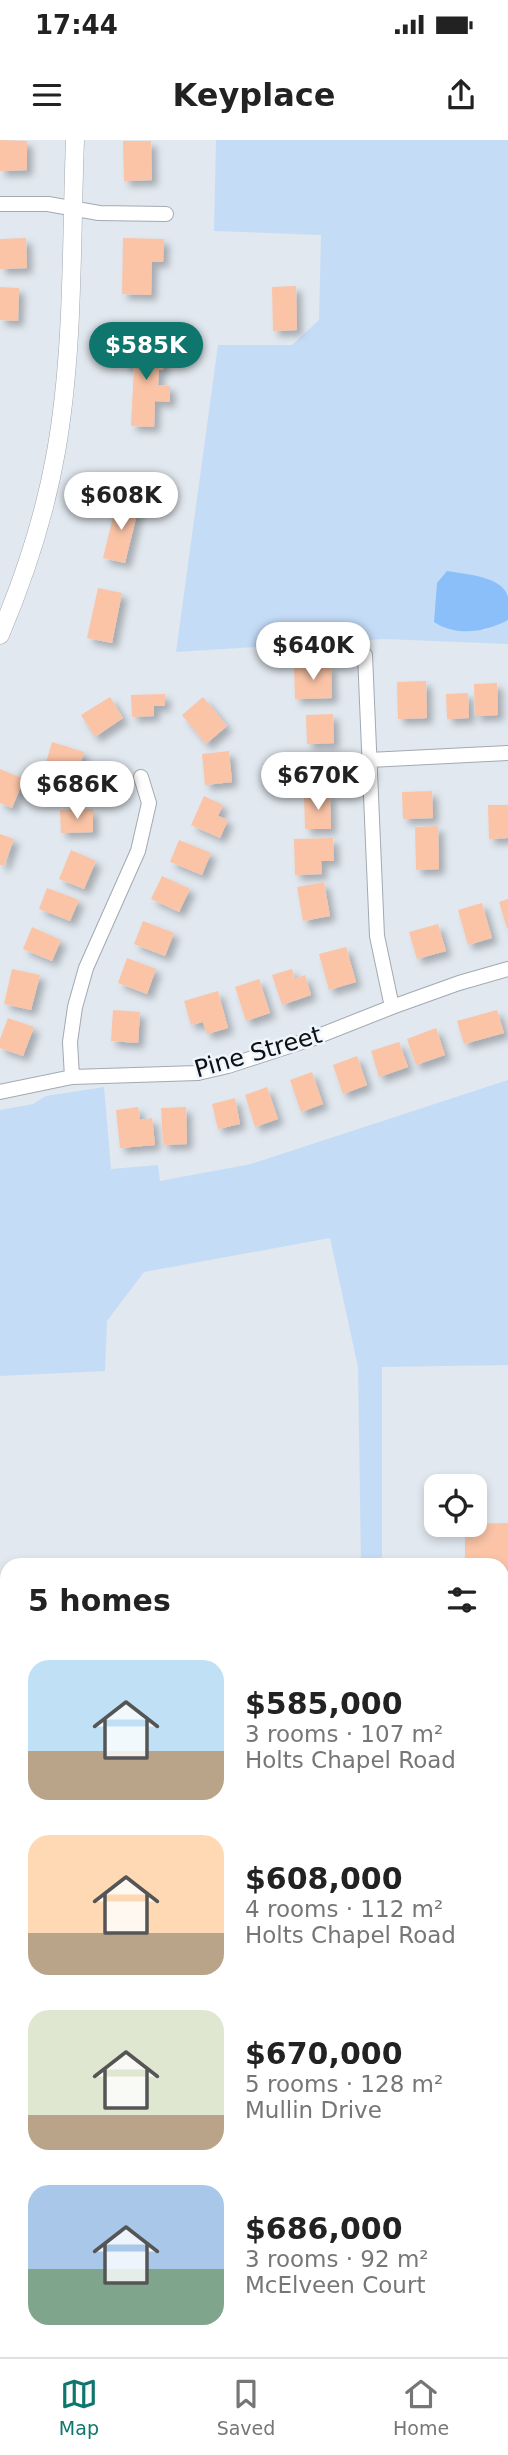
<!DOCTYPE html>
<meta charset="utf-8">
<style>
:root{--surface:#fff;--page:#f2f2f2;--text:#222;--muted:#767676;--line:#e0e0e0;--accent:#0f766e}
body{margin:0;font-family:"DejaVu Sans",sans-serif;background:var(--page);color:var(--text);height:100vh;display:flex;flex-direction:column;font-size:26px;white-space:nowrap}
*{box-sizing:border-box;margin:0}
p{font-size:23px;color:var(--muted)}
.icon{flex:none;width:38px;height:38px;fill:none;stroke:currentColor;stroke-width:2;stroke-linecap:round;stroke-linejoin:round}
.map{position:relative;flex:1;overflow:hidden}
.drawer{position:absolute;left:0px;top:1418px;width:509px;height:800px;display:flex;flex-direction:column;background:var(--surface);border-radius:21px 21px 0 0;box-shadow:0 4px 10px #0003}
.drawer>*{flex:none}
.controls{position:absolute;left:424px;top:1334px;display:grid;gap:14px}
.controls a{display:grid;place-items:center;width:63px;height:63px;border-radius:14px;background:var(--surface);box-shadow:0 4px 10px #0003;font-size:35px}
.price{position:absolute;translate:-50% -60px;padding:0 16px;border-radius:24px;background:#fff;color:#222;font-size:23px;line-height:46px;filter:drop-shadow(0 2px 4px #0008)}
.price::after{content:'';position:absolute;left:50%;top:42px;width:21px;height:16px;margin-left:-10px;background:inherit;clip-path:polygon(0 0,100% 0,50% 100%)}
.price.current{background:var(--accent);color:#fff}
ul{padding:0;list-style:none}
li{display:flex;align-items:center;gap:21px;height:175px;padding:0 28px}
li span{display:grid;place-items:center;flex:none;width:196px;height:140px;border-radius:21px;color:#555}
li>.icon{margin-inline-start:auto}
span .icon{width:84px;height:84px;fill:#fffc;stroke-width:1}
li b{font-size:30px}
h2{display:flex;justify-content:space-between;align-items:center;height:84px;padding:0 28px;font-size:30px}
.status{display:flex;justify-content:space-between;align-items:center;height:49px;padding:0 35px;background:var(--surface);direction:ltr}
.status svg{height:19px;fill:currentColor}
header{display:flex;justify-content:space-between;align-items:center;height:91px;padding:0 28px;background:var(--surface);font-size:32px;font-weight:600}
.dock{display:flex;justify-content:space-around;align-items:center;height:98px;border-top:2px solid var(--line);background:var(--surface);font-size:19px;color:var(--muted)}
.dock a{display:grid;justify-items:center;gap:4px}
.dock .current{color:var(--accent)}
.map>svg:first-child{display:block}
</style>
<div class="status"><b>17:44</b><svg viewBox="0 0 49 12"><path d="M0 12V9h3v3zM5 12V6h3v6zM10 12V3h3v9zM15 12V0h3v12zM26 1h20v11H26zM47 4h2v5h-2z"/></svg></div>
<header><svg class="icon" aria-label="menu" viewBox="0 0 24 24"><path d="M4 6h16M4 12h16M4 18h16"/></svg>Keyplace<svg class="icon" aria-label="share" viewBox="0 0 24 24"><path d="M12 15V3M7 8l5-5 5 5M5 13v7h14v-7"/></svg></header>
<div class="map">
<svg width="508" height="2217" viewBox="0 0 508 2217">
<defs>
<filter id="shadow"><feDropShadow dx="5.5" dy="5.5" stdDeviation="3.5" flood-color="#0004"/></filter>
</defs>
<rect width="100%" height="100%" fill="#e1e8ef"/>
<!-- green -->
<path fill="#c5dcf7" d="M216,0H508V457L504,450L483,491L508,480V504L384,499L176,512L218,205H292L319,180L321,95L214,91Z
M508,940V1225L382,1227V1424H361L358,1227L330,1098L144,1132L107,1181L105,1231L0,1236V970L33,964L46,956L104,947L111,1029L158,1025L160,1041L251,1024Z"/>
<!-- water -->
<path fill="#8bbff9" d="M447,431C464,434 503,436 508,457C508,464 508,473 508,480C486,492 456,497 434,482L437,443Z"/>
<!-- building -->
<path fill="#fbc4a7" filter="url(#shadow)" d="M0,0L27,1V30L0,31Z
M123,1H151L152,40L124,41Z
M26,98L27,128L0,129V99Z
M123,98L164,99L163,122H152L151,155L122,154Z
M296,146L297,190L273,191L272,147Z
M0,147L19,148L18,181L0,180Z
M125,204L164,206L163,230H159L158,245L170,246V262L155,261L154,287L131,286L134,227L124,226Z
M117,361L139,366L125,423L103,418Z
M98,448L122,453L112,503L87,498Z
M331,525L332,558L295,559L294,526Z
M426,541L427,578L398,579L397,542Z
M497,543L498,575L475,576L474,544Z
M468,553L469,578L447,579L446,554Z
M165,554V566H154V576L132,577L131,555Z
M110,557L123,578L95,597L81,575Z
M203,557L227,586L206,604L182,575Z
M333,574L334,603L307,604L306,575Z
M52,602L84,612L77,635L45,626Z
M229,611L232,642L205,645L202,614Z
M334,613L335,638L304,639V614Z
M0,629L24,639L12,668L0,663Z
M432,651L433,678L403,679L402,652Z
M330,654L331,689H305L304,655Z
M204,656L223,665L218,676L228,680L220,698L191,685Z
M488,665H508V698L489,699Z
M93,669V692L61,693L60,670Z
M438,686L439,729L416,730L415,687Z
M0,694L14,699L4,726L0,725Z
M333,698L334,721H321L322,734L295,735L294,699Z
M179,700L211,713L202,735L170,722Z
M71,710L96,721L84,749L59,739Z
M162,736L190,749L179,772L151,759Z
M324,742L330,776L303,781L297,747Z
M47,748L79,760L70,781L39,769Z
M508,759V788H507L499,762Z
M482,763L492,798L468,805L458,770Z
M143,781L174,793L165,816L134,804Z
M438,784L446,811L417,819L409,792Z
M32,787L61,800L52,821L23,809Z
M346,807L356,842L329,850L319,814Z
M127,818L156,829L147,854L118,843Z
M12,829L40,835L31,870L4,864Z
M292,829L295,839L305,835L311,855L282,865L272,835Z
M259,839L270,873L246,881L235,847Z
M218,851L228,888L207,894L203,882L191,885L184,861Z
M113,870L140,872L138,903L111,901Z
M497,870L504,893L464,904L457,881Z
M8,878L34,887L23,916L0,908V899Z
M436,888L445,915L416,925L407,899Z
M399,902L408,927L379,937L371,911Z
M357,916L367,945L343,954L333,925Z
M312,932L323,964L301,972L290,940Z
M267,947L278,979L255,987L245,955Z
M235,958L240,984L218,989L212,964Z
M138,967L140,980L152,978L155,1005L120,1008L116,970Z
M186,967L187,1004L163,1005L161,968Z
M508,1383V1529H502V1424H465V1384Z
M0,2072H4V2217H0Z
M164,2210H212V2217H164Z"/>
<g fill="none" stroke-linecap="round" stroke-linejoin="round">
<!-- service casing -->
<g stroke="#a3a9b0" stroke-width="9">
<path id="service" d="M51,1424L82,1423L84,1424
M502,1565H508
M502,1817H508
M0,2053L7,2059
M14,2217V2210
M143,2217L146,2210
M254,2217L256,2210"/>
</g>
<!-- minor casing -->
<g stroke="#a3a9b0" stroke-width="16">
<path id="minor" d="M0,64H48L99,73L166,74
M365,515L377,796L392,867
M369,620L508,613
M72,937L70,902L75,867L86,828L138,711L149,663L141,637
M0,952L72,937L198,933L228,926L311,899L392,867L459,843L508,829"/>
</g>
<!-- tertiary casing -->
<g stroke="#a3a9b0" stroke-width="19">
<path id="tertiary" d="M0,495C25,436 45,375 56,312C74,210 71,104 75,0
M0,1600H7
M502,1606H508"/>
</g>
<!-- service -->
<use href="#service" stroke="#fff" stroke-width="7"/>
<!-- minor -->
<use href="#minor" stroke="#fff" stroke-width="14"/>
<!-- tertiary -->
<use href="#tertiary" stroke="#fff" stroke-width="18"/>
</g>
<g text-anchor="middle" stroke-width="5" stroke-linejoin="round" paint-order="stroke">
<!-- street labels -->
<g font-size="24" fill="#0e1012" stroke="#eef5fd">
<text transform="translate(258 912) rotate(-16)" y="8">Pine Street</text>
</g>
</g>
</svg>
<div class="controls">
<a><svg class="icon" aria-label="locate" viewBox="0 0 24 24"><circle cx="12" cy="12" r="6"/><path d="M12 2v4M12 18v4M2 12h4M18 12h4"/></svg></a>
</div>
<b class="price current" style="left:146px;top:242px">$585K</b>
<b class="price" style="left:121px;top:392px">$608K</b>
<b class="price" style="left:313px;top:542px">$640K</b>
<b class="price" style="left:318px;top:672px">$670K</b>
<b class="price" style="left:77px;top:681px">$686K</b>
<section class="drawer">
<h2>5 homes<svg class="icon" aria-label="filters" viewBox="0 0 24 24"><path d="M4 7h16M4 17h16"/><circle cx="9" cy="7" r="2"/><circle cx="15" cy="17" r="2"/></svg></h2>
<ul>
<li><span style="background:linear-gradient(#bfe0f5 65%,#b9a48a 0)"><svg class="icon" aria-label="home" viewBox="0 0 24 24"><path d="M3 11l9-7 9 7M6 9v11h12V9"/></svg></span><div><b>$585,000</b><p>3 rooms · 107 m²</p><p>Holts Chapel Road</p></div></li>
<li><span style="background:linear-gradient(#ffd9b3 70%,#b9a48a 0)"><svg class="icon" aria-label="home" viewBox="0 0 24 24"><path d="M3 11l9-7 9 7M6 9v11h12V9"/></svg></span><div><b>$608,000</b><p>4 rooms · 112 m²</p><p>Holts Chapel Road</p></div></li>
<li><span style="background:linear-gradient(#dfe7d0 75%,#b9a48a 0)"><svg class="icon" aria-label="home" viewBox="0 0 24 24"><path d="M3 11l9-7 9 7M6 9v11h12V9"/></svg></span><div><b>$670,000</b><p>5 rooms · 128 m²</p><p>Mullin Drive</p></div></li>
<li><span style="background:linear-gradient(#a9c7e8 60%,#7fa58c 0)"><svg class="icon" aria-label="home" viewBox="0 0 24 24"><path d="M3 11l9-7 9 7M6 9v11h12V9"/></svg></span><div><b>$686,000</b><p>3 rooms · 92 m²</p><p>McElveen Court</p></div></li>
</ul>
</section>
</div>
<nav class="dock">
<a class="current"><svg class="icon" aria-label="map" viewBox="0 0 24 24"><path d="M3 6l6-2 6 2 6-2v14l-6 2-6-2-6 2zM9 4v14M15 6v14"/></svg>Map</a>
<a><svg class="icon" aria-label="saved" viewBox="0 0 24 24"><path d="M7 4h10v16l-5-4-5 4z"/></svg>Saved</a>
<a><svg class="icon" aria-label="home" viewBox="0 0 24 24"><path d="M3 11l9-7 9 7M6 9v11h12V9"/></svg>Home</a>
</nav>
